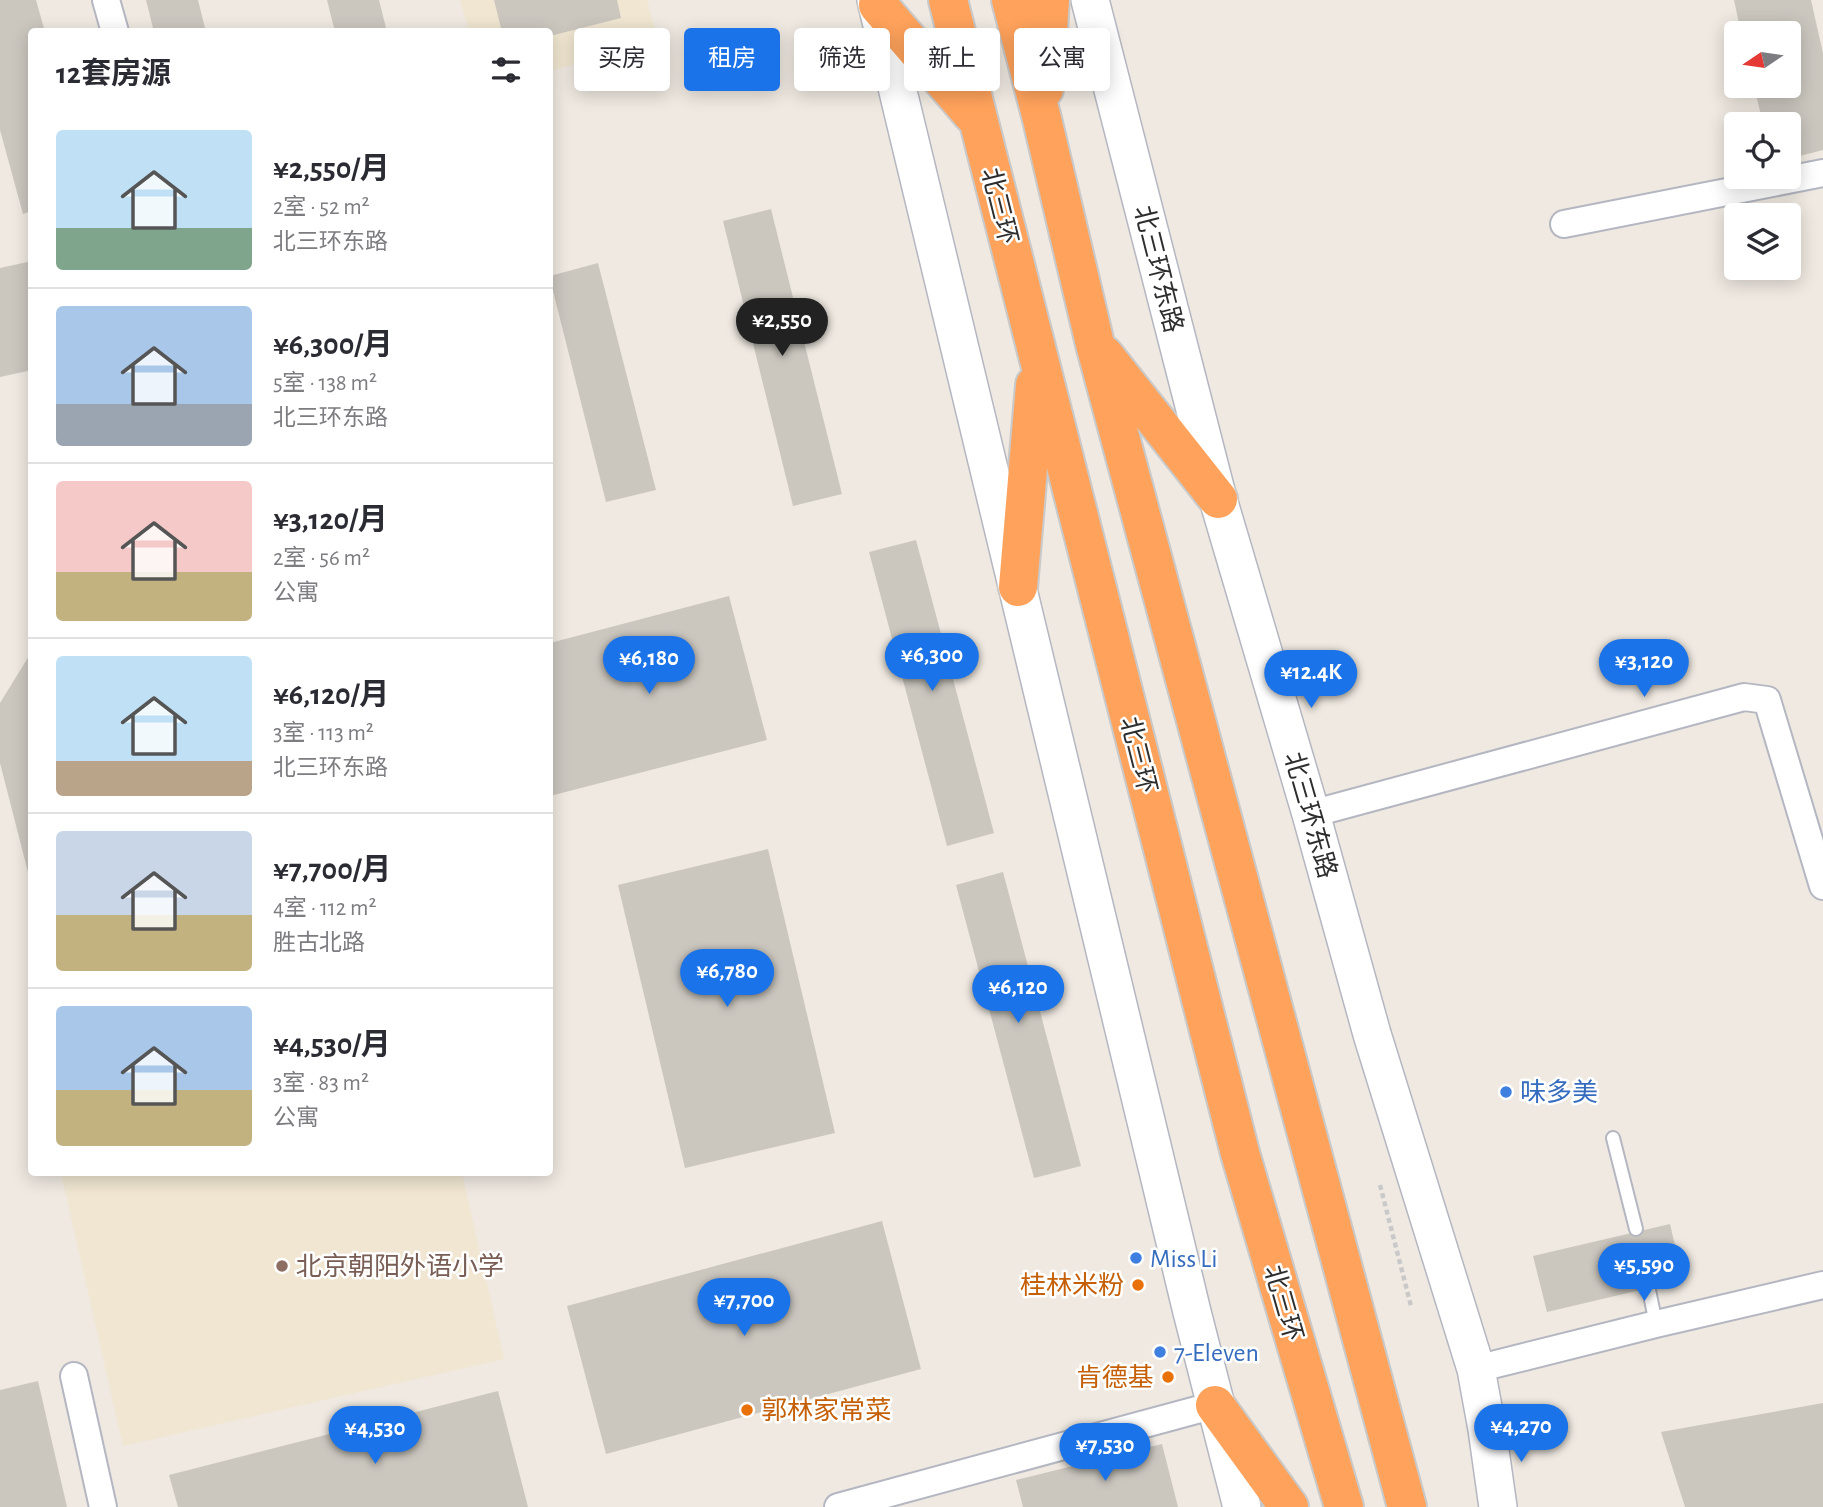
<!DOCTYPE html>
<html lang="zh">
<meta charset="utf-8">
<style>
:root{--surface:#fff;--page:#f2f2f3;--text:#2b2b33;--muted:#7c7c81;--line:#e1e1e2;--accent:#1a73e8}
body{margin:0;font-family:"Alegreya Sans","Noto Sans SC",sans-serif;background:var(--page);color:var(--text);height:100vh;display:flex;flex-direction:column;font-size:26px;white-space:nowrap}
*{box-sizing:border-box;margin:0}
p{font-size:23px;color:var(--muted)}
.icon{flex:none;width:38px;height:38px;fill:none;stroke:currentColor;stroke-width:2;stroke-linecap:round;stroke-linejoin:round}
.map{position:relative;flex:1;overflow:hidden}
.panel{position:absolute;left:28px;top:28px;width:525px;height:1148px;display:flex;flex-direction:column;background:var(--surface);border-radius:7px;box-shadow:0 4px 18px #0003}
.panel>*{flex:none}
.hud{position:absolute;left:574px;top:28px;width:665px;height:63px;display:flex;gap:14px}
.needle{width:46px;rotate:257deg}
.buttons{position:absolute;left:1724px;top:21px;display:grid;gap:14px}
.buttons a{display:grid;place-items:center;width:77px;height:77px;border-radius:7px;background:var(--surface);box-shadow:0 4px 18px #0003;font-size:35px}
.price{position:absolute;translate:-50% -60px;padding:0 16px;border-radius:24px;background:var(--accent);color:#fff;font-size:23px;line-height:46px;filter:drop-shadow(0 2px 4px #0008)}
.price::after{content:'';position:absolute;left:50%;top:42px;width:21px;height:16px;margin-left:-10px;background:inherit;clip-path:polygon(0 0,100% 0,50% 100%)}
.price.active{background:#222;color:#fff}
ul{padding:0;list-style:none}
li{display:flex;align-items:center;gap:21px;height:175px;padding:0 28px}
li+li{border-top:2px solid var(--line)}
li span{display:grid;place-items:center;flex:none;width:196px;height:140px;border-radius:7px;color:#555}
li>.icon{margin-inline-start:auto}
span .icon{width:84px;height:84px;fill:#fffc;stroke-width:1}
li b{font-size:30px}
h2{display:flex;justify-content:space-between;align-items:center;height:84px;padding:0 28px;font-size:30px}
.pill{padding:0 24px;border-radius:7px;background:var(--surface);box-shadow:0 4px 18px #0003;font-size:24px;line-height:63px}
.pill.active{background:var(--accent);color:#fff}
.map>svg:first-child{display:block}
</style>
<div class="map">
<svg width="1823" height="1507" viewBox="0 0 1823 1507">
<rect width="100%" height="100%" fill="#efe9e1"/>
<!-- education -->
<path fill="#f0e6d1" d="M460,0H647L658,42L550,71V32L469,31Z
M61,1173H462L504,1359L123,1446Z"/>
<!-- building -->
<path fill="#cbc7bf" d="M0,0H36L45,32H32V211L23,214L0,130Z
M146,0H198L206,32H154Z
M327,0H379L387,32H335Z
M494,0H617L621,18L550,36V32H502Z
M1734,0H1811L1823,53V150L1788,159V124H1763L1754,86H1788V33H1741Z
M771,209L842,494L793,506L723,221Z
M32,261V370L0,377V268Z
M598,263L656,490L606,502L550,279V276Z
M916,540L994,833L947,846L869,552Z
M729,596L767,740L550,796V643Z
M32,651V884H31L0,763V703Z
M768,849L835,1133L685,1168L618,885Z
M1003,872L1081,1166L1034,1178L956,885Z
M882,1221L921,1369L606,1454L567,1306Z
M1670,1224L1683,1280L1547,1312L1533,1256Z
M38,1381L67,1507H0V1390Z
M498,1391L528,1507H178L169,1475Z
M1823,1403V1507H1685L1661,1432Z
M1162,1444L1178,1507H1023L1016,1480Z"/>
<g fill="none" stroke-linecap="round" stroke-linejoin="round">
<!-- lane casing -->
<g stroke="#b4b7c1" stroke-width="16">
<path id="lane" d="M1613,1138L1636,1229
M1649,1290L1656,1324"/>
</g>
<!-- street casing -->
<g stroke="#b4b7c1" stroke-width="30">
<path id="street" d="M106,0L115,32
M1564,224L1823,173
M1311,814L1744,697L1767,700L1823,886
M1476,1369L1656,1324L1823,1285
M74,1376L103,1507
M838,1507L1215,1405"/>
</g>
<!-- secondary casing -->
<g stroke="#b4b7c1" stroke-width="40">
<path id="secondary" d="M876,0L1192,1312L1242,1507
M1090,0L1218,499L1311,814L1372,1034L1476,1369L1487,1429L1498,1507"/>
</g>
<!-- highway casing -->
<g stroke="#c9c9c9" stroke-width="42">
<path id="highway" d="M948,0L1240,1153L1344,1507
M1011,0L1042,119L1095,344L1407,1507
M878,5L973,115
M1044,89L1050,0
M1104,355L1218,499
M1018,587L1035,385
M1215,1405L1289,1507"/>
</g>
<!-- path -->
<path stroke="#c9c9c9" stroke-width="4.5" stroke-dasharray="5 3.5" stroke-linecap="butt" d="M1380,1185L1411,1306"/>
<!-- lane -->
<use href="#lane" stroke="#fff" stroke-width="12"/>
<!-- street -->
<use href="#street" stroke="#fff" stroke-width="26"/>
<!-- secondary -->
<use href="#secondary" stroke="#fff" stroke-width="37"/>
<!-- highway -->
<use href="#highway" stroke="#ffa35c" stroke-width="38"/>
</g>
<!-- markers -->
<g fill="#3f7fe0" stroke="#fff" stroke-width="2.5">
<circle cx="1506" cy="1092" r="7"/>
<circle cx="1136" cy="1258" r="7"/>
<circle cx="1160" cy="1352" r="7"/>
</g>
<circle fill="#8d6e63" stroke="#fff" stroke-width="2.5" cx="282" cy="1266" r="7"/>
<g fill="#e8710a" stroke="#fff" stroke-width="2.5">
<circle cx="1138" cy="1285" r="7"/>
<circle cx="1168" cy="1377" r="7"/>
<circle cx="747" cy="1410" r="7"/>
</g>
<g text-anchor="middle" stroke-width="5" stroke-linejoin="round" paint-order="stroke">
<!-- street labels -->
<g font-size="26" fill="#2e2e2e" stroke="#fff">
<text transform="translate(1000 206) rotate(76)" y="9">北三环</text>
<text transform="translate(1159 269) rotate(76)" y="9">北三环东路</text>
<text transform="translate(1139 755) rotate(76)" y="9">北三环</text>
<text transform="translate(1311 815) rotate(74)" y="9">北三环东路</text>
<text transform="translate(1284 1303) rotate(74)" y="9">北三环</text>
</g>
<!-- shop labels -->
<g font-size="26" fill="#366cbe" stroke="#fff" text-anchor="start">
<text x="1520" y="1101">味多美</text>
<text x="1150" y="1267">Miss Li</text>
<text x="1174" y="1361">7-Eleven</text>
</g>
<!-- education labels -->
<g font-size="26" fill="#785e54" stroke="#fff" text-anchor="start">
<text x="296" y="1275">北京朝阳外语小学</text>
</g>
<!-- food labels -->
<g font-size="26" fill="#c56008" stroke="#fff" text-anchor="end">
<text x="1124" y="1294">桂林米粉</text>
<text x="1154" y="1386">肯德基</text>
<text x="761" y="1419" text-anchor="start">郭林家常菜</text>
</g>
</g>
</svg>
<div class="buttons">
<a><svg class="needle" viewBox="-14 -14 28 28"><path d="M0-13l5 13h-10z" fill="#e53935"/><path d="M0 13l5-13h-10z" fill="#7c7c81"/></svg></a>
<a><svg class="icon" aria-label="locate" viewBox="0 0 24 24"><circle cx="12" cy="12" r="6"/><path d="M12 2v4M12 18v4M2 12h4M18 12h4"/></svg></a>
<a><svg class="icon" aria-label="layers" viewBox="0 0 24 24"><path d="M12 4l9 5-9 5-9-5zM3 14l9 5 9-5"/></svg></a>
</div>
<b class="price active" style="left:782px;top:358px">¥2,550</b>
<b class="price" style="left:932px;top:693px">¥6,300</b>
<b class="price" style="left:649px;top:696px">¥6,180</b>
<b class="price" style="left:1644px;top:699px">¥3,120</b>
<b class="price" style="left:1311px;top:710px">¥12.4K</b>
<b class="price" style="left:727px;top:1009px">¥6,780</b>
<b class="price" style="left:1018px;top:1025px">¥6,120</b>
<b class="price" style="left:1644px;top:1303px">¥5,590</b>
<b class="price" style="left:744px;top:1338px">¥7,700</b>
<b class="price" style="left:1521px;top:1464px">¥4,270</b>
<b class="price" style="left:375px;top:1466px">¥4,530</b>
<b class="price" style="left:1105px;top:1483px">¥7,530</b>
<div class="hud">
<a class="pill">买房</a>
<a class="pill active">租房</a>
<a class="pill">筛选</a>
<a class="pill">新上</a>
<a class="pill">公寓</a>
</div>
<section class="panel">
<h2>12套房源<svg class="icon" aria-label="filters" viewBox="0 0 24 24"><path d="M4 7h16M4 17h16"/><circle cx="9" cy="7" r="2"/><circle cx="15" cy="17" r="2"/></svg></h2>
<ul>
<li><span style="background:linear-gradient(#bfe0f5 70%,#7fa58c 0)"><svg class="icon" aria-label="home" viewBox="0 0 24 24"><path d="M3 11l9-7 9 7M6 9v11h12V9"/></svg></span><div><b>¥2,550/月</b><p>2室 · 52 m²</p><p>北三环东路</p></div></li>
<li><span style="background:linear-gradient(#a9c7e8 70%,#9aa5b1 0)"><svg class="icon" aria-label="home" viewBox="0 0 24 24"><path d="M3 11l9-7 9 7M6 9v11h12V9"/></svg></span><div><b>¥6,300/月</b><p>5室 · 138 m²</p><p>北三环东路</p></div></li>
<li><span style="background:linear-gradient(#f6c9c9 65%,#c2b280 0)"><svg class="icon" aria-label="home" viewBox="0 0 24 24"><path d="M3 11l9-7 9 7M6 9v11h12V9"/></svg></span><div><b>¥3,120/月</b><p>2室 · 56 m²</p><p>公寓</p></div></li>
<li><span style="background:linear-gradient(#bfe0f5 75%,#b9a48a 0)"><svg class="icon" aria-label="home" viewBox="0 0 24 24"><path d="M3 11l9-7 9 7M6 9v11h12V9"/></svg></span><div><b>¥6,120/月</b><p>3室 · 113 m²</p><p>北三环东路</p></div></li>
<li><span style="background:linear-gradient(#c9d6e8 60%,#c2b280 0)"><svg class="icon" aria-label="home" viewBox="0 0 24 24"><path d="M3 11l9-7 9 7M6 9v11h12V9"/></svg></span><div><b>¥7,700/月</b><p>4室 · 112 m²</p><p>胜古北路</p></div></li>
<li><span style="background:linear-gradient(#a9c7e8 60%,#c2b280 0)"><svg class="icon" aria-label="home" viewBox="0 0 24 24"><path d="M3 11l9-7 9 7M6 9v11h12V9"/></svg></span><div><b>¥4,530/月</b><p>3室 · 83 m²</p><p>公寓</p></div></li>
</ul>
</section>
</div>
